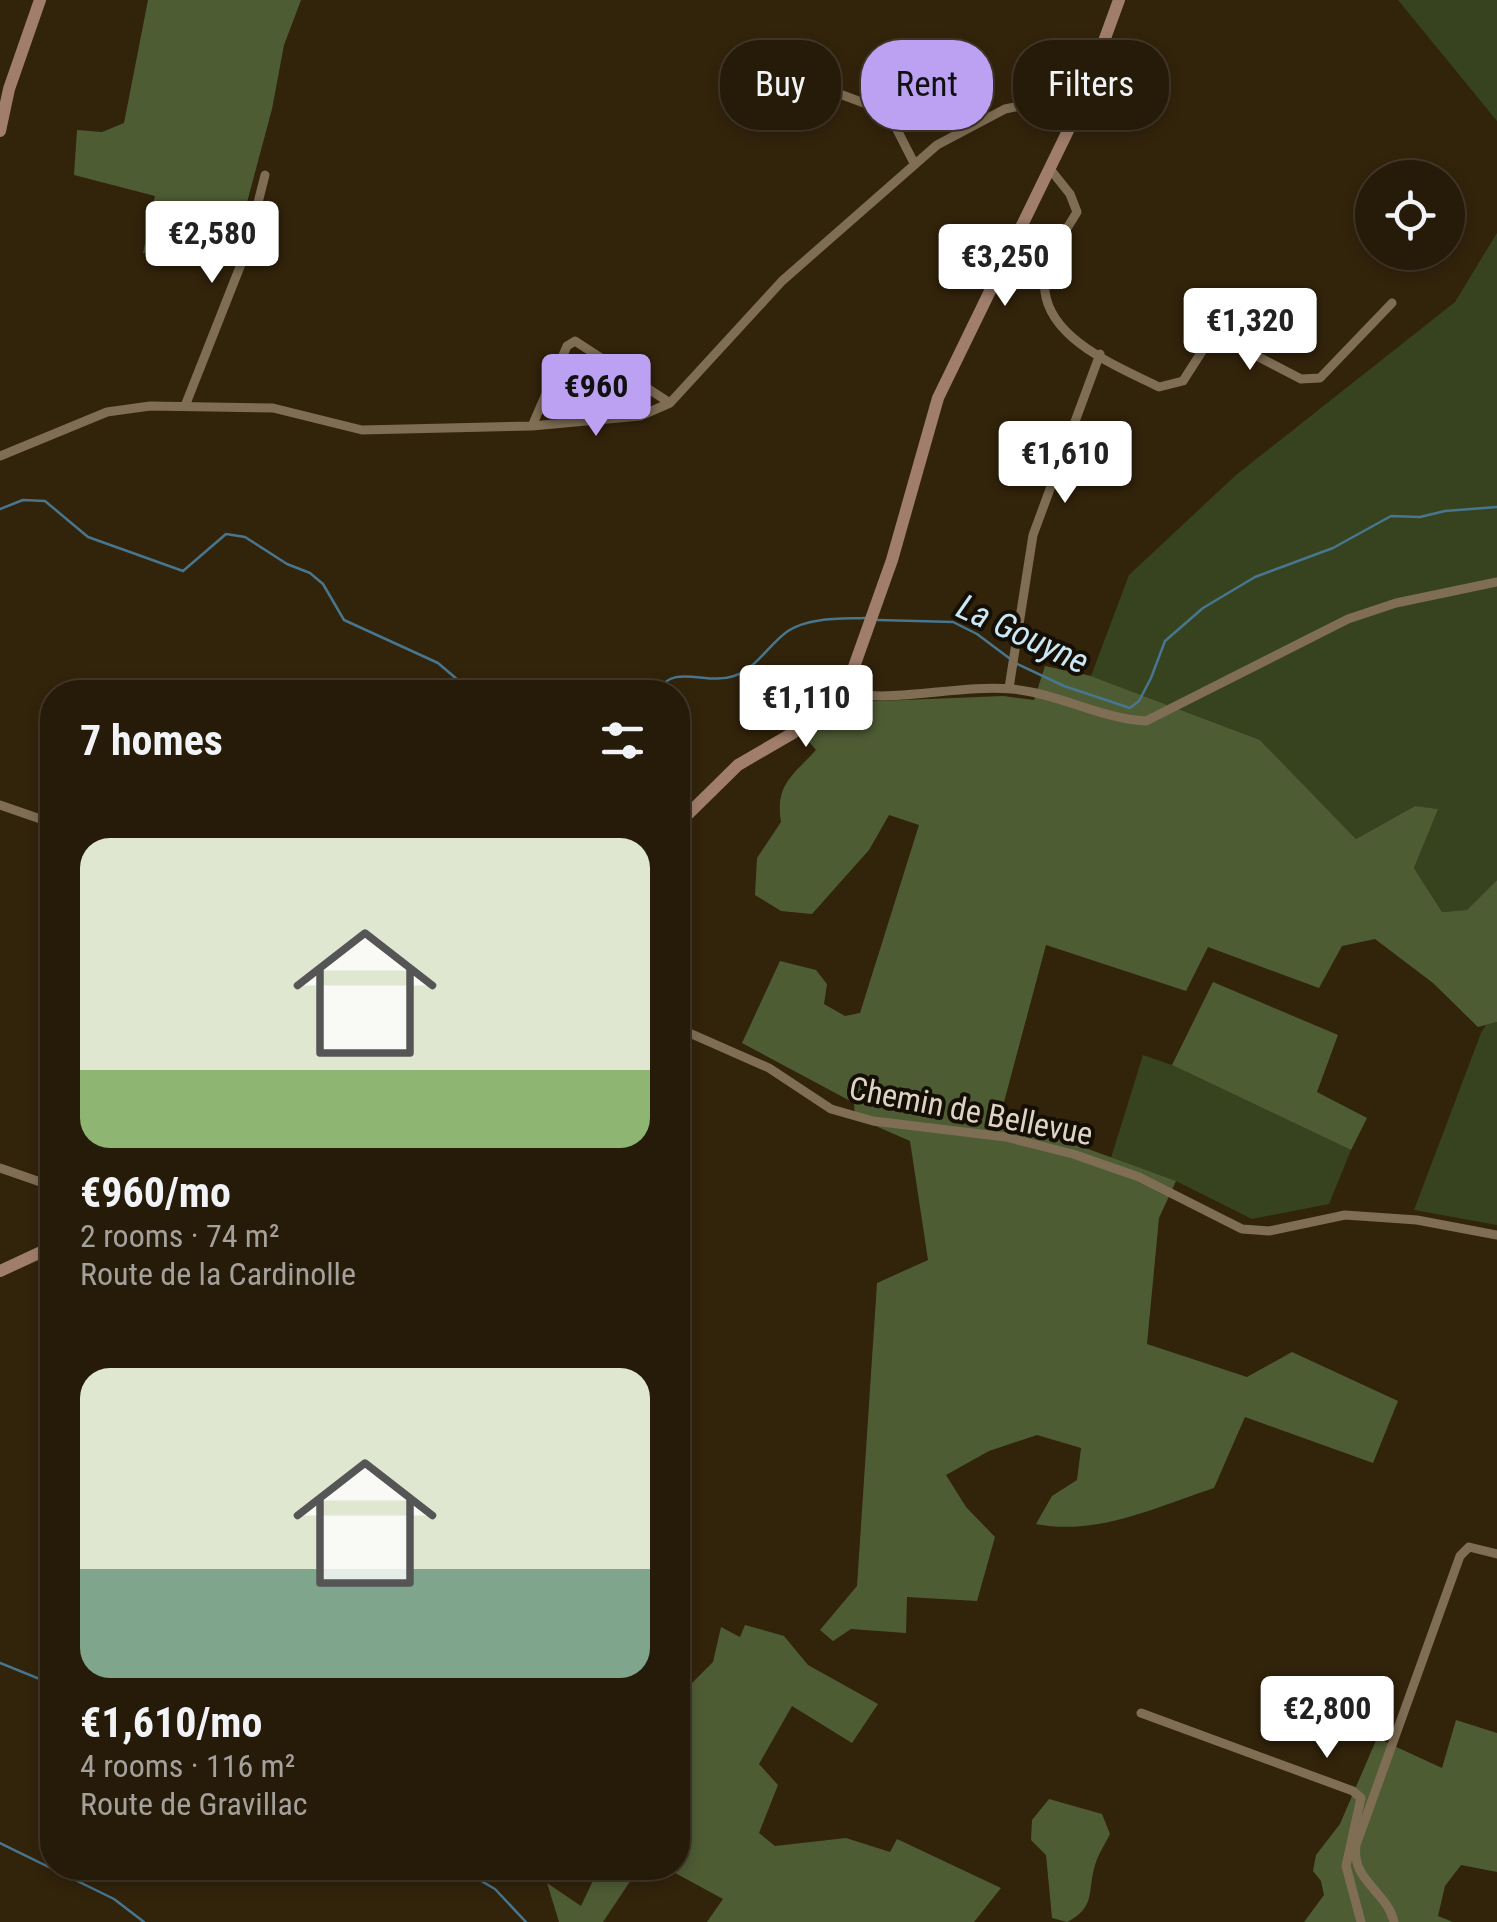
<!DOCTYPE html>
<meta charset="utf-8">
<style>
:root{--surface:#261a08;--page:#322716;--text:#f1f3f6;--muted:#a4a19c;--line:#423829;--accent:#bca0f2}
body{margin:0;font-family:"Roboto Condensed",sans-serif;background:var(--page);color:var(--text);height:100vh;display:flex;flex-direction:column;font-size:38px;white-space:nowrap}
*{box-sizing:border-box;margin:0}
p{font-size:32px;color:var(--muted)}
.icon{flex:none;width:55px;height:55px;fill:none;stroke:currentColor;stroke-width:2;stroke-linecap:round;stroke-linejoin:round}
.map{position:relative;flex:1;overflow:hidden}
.drawer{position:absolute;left:40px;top:680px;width:650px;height:1200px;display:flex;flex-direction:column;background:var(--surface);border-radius:40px;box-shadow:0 5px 15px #0003,0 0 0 2px var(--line)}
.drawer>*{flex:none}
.banner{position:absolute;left:720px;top:40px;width:625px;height:90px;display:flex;gap:20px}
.tools{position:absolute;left:1355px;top:160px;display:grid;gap:20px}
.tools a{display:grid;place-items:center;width:110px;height:110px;border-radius:50%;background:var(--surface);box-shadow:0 5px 15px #0003,0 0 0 2px var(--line);font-size:50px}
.price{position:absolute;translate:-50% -85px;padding:0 22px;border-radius:10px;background:#fff;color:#222;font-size:32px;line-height:65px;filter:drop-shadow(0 2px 5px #0008)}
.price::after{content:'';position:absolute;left:50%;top:60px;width:30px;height:22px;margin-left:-15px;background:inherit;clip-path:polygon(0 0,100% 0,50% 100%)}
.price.on{background:var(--accent);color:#111}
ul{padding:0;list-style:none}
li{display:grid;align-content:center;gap:20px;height:530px;padding:0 40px}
li span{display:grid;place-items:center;height:310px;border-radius:30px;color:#555}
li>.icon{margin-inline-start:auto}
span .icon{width:180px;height:180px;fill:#fffc;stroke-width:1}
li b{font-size:42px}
h2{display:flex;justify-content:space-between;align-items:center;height:120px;padding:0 40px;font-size:42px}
.chip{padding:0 35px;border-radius:40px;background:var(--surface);box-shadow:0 5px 15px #0003,0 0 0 2px var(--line);font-size:35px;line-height:90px}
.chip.on{background:var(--accent);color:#111}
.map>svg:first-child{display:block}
</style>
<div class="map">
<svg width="1497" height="1922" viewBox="0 0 1497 1922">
<rect width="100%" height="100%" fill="#32230b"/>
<!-- green -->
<path fill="#37431f" d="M1398,0H1497V121Z
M1497,233V880L1467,910L1442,912L1414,868L1437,809L1415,806L1356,839L1260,740L1091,676L1129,575L1236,475L1455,302Z
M1497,1022V1225L1414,1210L1481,1033L1486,1025Z
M1143,1055L1172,1065L1351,1150L1329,1204L1252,1219L1176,1181L1111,1158Z"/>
<!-- forest -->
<path fill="#4e5c34" d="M148,0H301L284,45L272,109L234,251L143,253L155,196L74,175L77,130L102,132L124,123Z
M1045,666L1091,676L1260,740L1356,839L1415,806L1438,809L1414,868L1442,912L1467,910L1497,880V1022L1478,1027L1433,983L1375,939L1342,946L1319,988L1208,947L1186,991L1046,945L1000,1117L1176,1181L1159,1218L1147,1344L1247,1377L1292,1352L1398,1401L1373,1463L1245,1417L1214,1488C1156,1507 1098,1536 1036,1524L1052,1496L1077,1480L1081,1448L1037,1435L989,1451L946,1475L966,1507L995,1537L977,1601L907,1597L906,1633L851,1629L833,1641L820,1630L857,1586L877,1283L928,1260L910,1141L855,1117L854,1103L742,1043L780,961L816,970L827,984L824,1004L845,1016L860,1013L919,825L889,815L869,850L812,914L781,911L755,895L757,858L781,822C775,785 792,776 816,750L805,737L834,708L854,702L1003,696L1034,700Z
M1213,982L1338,1035L1317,1092L1367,1118L1351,1150L1172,1065Z
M745,1625L784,1636L808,1665L878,1704L852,1743L792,1706L759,1764L778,1785L759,1833L775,1846L846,1838L890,1852L897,1839L1001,1888L974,1922H707L723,1899L666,1868H678V1697L713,1662L721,1627L740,1637Z
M1456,1720L1497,1733V1872L1461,1865L1445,1886L1438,1916L1453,1922H1304L1324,1895L1321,1881L1313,1871L1316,1855L1340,1824L1377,1738L1442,1768Z
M1049,1799L1102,1814L1110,1834C1105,1844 1098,1855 1095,1865C1087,1893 1096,1907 1067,1922L1052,1918L1046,1855L1031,1840L1032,1820Z
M599,1868H639L603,1922H559L547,1883L581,1906Z"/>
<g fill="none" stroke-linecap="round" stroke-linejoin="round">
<!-- stream -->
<path stroke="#47768e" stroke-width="2.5" d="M0,509L23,500L45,501L88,537L183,571L226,534L245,537L287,564L310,573L323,584L344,620L438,663L472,692
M878,620L953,622L977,634L1009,658
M1015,663L1064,686L1130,708L1139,701L1151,678L1165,641L1203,608L1255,577L1333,548L1391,516L1420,517L1445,511L1497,507
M486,692L500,689L510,692
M657,692C674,662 705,686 734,676C757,668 769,644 788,631C809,617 842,619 865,618
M0,1663L52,1684
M0,1843L114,1899L144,1922
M459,1868L495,1889L526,1922"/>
<!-- street -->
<path stroke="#7f6e54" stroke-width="9" d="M829,90L888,112L914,163
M1050,169L1070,194L1077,212C1067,229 1053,248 1047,267C1029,332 1113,364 1159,387L1183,381L1206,345L1224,339L1301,379L1320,378L1392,303
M185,406L245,254L265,175
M532,426L567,346L575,341L670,403
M0,456L107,412L150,406L273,408L362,430L532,426L640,416L670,403L782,281L937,145L1005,109L1040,102L1081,104
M1009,688L1033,535L1100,354
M842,692C894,704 958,684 1012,689C1058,693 1101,719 1146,721L1348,619L1396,603L1497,582
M0,805L52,823
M678,1028L769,1068L831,1109L873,1121L1006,1137L1073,1154L1139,1177L1242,1229L1269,1231L1345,1215L1417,1220L1497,1235
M0,1168L52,1186
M1141,1713L1353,1791L1361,1798L1346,1866L1361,1922
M1394,1922C1387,1891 1351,1881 1356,1845L1460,1556L1469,1547L1497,1554"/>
<!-- secondary -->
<path stroke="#a17e6c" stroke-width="12" d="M0,131L9,89L40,0
M678,824L738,765L793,733L829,706L850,678L892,560L938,398L1081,104L1119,0
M0,1271L52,1247"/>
</g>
<g text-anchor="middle" stroke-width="8" stroke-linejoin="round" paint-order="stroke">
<!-- street labels -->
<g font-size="32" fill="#ddd4c5" stroke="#150e05">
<text transform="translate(971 1111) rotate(11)" y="11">Chemin de Bellevue</text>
</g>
<!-- water labels -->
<g font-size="35" font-style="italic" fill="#cbe8f7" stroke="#150e05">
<text transform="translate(1023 634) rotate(25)" y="12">La Gouyne</text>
</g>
</g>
</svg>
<div class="tools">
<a><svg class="icon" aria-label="locate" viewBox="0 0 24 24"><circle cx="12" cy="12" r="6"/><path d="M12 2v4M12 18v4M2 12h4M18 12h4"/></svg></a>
</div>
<b class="price" style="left:212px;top:286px">€2,580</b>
<b class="price" style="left:1005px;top:309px">€3,250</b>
<b class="price" style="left:1250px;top:373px">€1,320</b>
<b class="price on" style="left:596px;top:439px">€960</b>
<b class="price" style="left:1065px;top:506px">€1,610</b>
<b class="price" style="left:806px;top:750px">€1,110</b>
<b class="price" style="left:1327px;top:1761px">€2,800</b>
<div class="banner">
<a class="chip">Buy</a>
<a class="chip on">Rent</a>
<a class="chip">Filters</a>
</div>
<section class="drawer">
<h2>7 homes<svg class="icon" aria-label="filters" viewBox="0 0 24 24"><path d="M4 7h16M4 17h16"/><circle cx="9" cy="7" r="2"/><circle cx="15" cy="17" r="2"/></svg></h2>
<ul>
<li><span style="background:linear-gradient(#dfe7d0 75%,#8fb573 0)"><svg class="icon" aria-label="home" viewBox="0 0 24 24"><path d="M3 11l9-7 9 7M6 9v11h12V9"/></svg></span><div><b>€960/mo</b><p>2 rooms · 74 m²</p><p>Route de la Cardinolle</p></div></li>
<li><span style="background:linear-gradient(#dfe7d0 65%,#7fa58c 0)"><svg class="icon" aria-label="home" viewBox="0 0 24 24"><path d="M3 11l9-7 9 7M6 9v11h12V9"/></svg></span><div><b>€1,610/mo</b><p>4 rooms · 116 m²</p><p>Route de Gravillac</p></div></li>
</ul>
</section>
</div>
